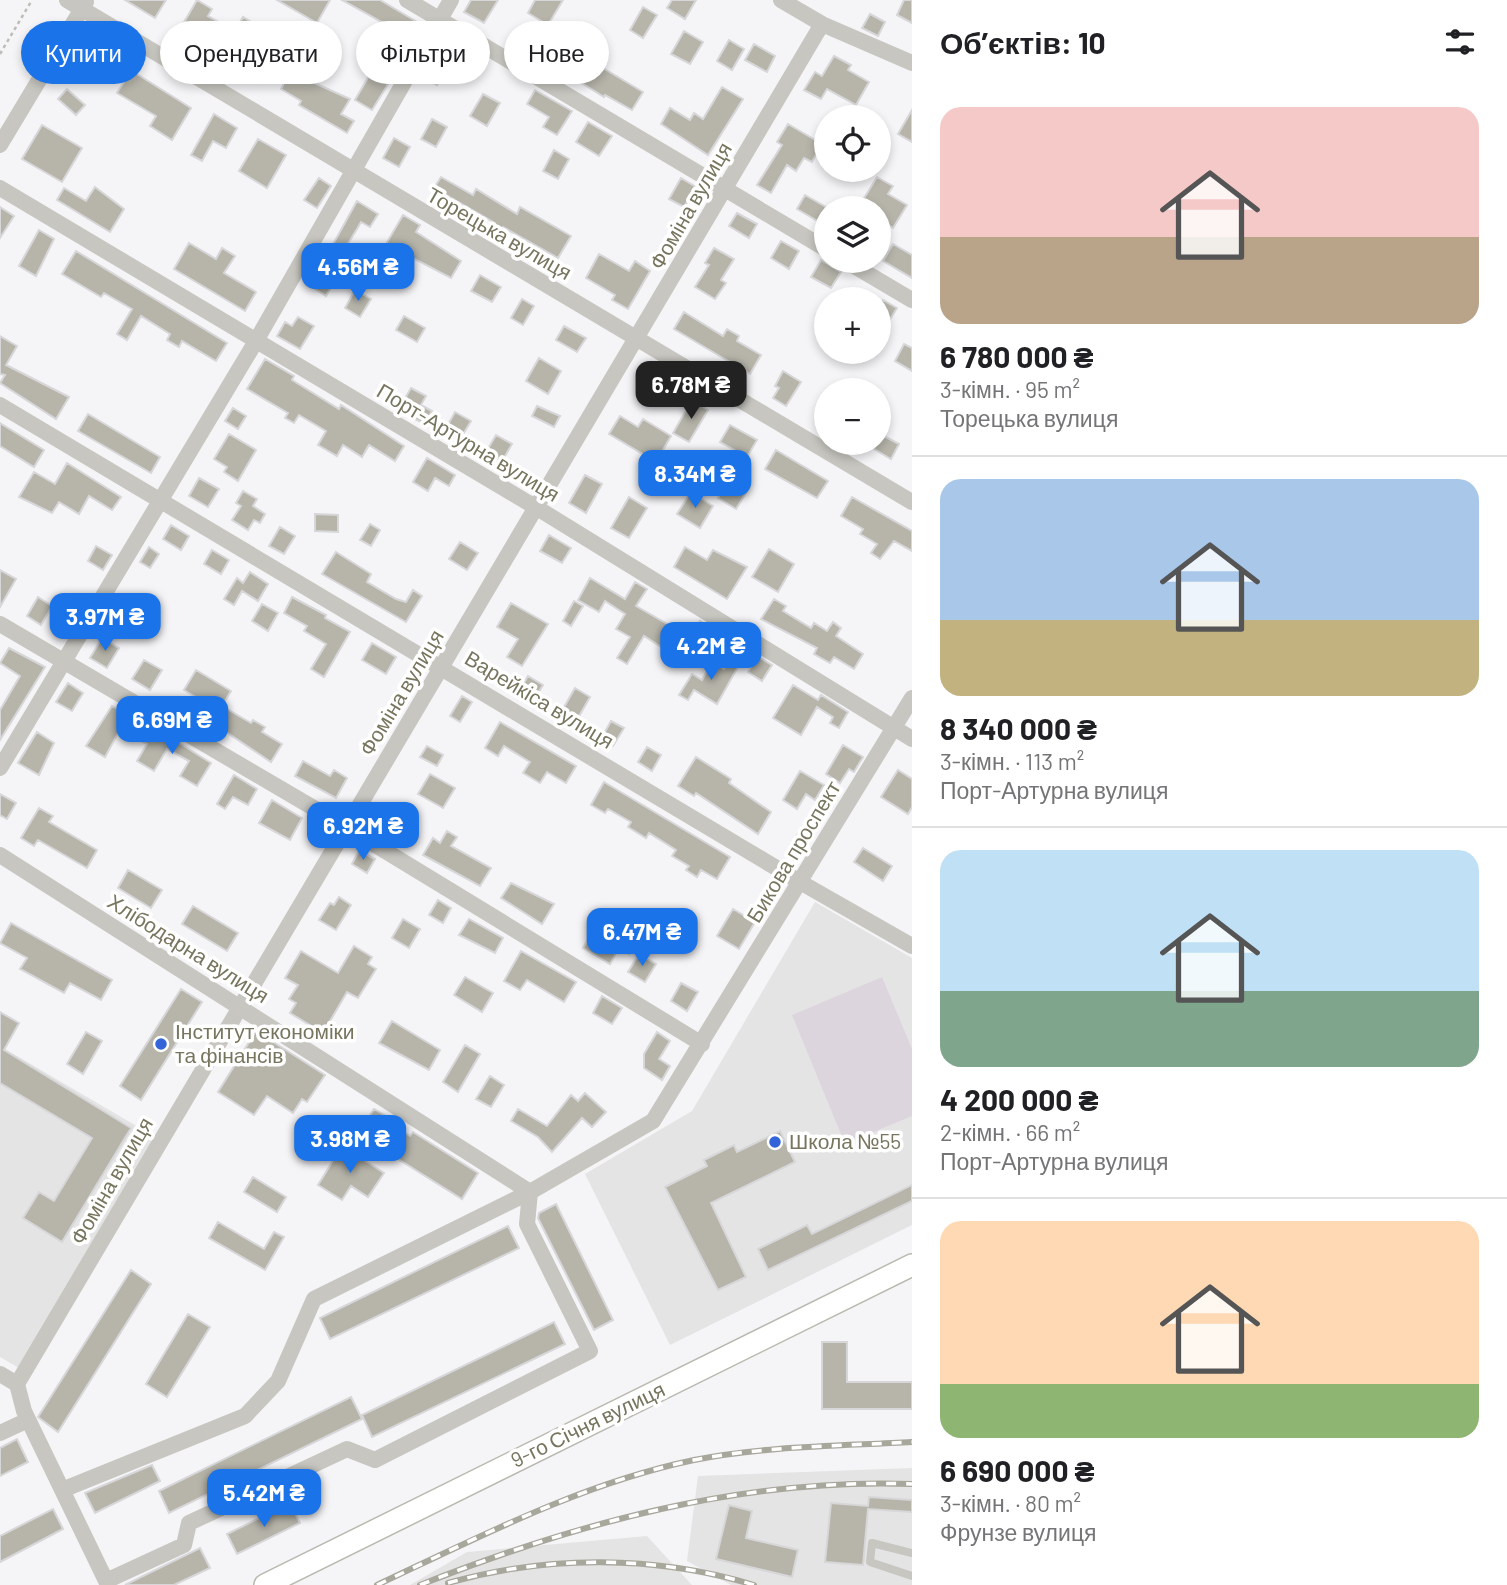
<!DOCTYPE html>
<html lang="uk">
<meta charset="utf-8">
<style>
:root{--surface:#fff;--page:#f2f2f2;--text:#202124;--muted:#757577;--line:#e0e0e0;--accent:#1a73e8}
body{margin:0;font-family:Barlow,sans-serif;background:var(--page);color:var(--text);height:100vh;display:flex;flex-direction:column;font-size:26px;white-space:nowrap}
*{box-sizing:border-box;margin:0}
p{font-size:23px;color:var(--muted)}
.icon{flex:none;width:38px;height:38px;fill:none;stroke:currentColor;stroke-width:2;stroke-linecap:round;stroke-linejoin:round}
.map{position:relative;flex:1;overflow:hidden}
.sheet{display:flex;flex-direction:column;background:var(--surface);width:595px}
.sheet>*{flex:none}
.guide{position:absolute;left:21px;top:21px;width:665px;height:63px;display:flex;gap:14px}
.buttons{position:absolute;left:814px;top:105px;display:grid;gap:14px}
.buttons a{display:grid;place-items:center;width:77px;height:77px;border-radius:50%;background:var(--surface);box-shadow:0 4px 10px #0003;font-size:35px}
.price{position:absolute;translate:-50% -60px;padding:0 16px;border-radius:14px;background:var(--accent);color:#fff;font-size:23px;line-height:46px;filter:drop-shadow(0 2px 4px #0008)}
.price::after{content:'';position:absolute;left:50%;top:42px;width:21px;height:16px;margin-left:-10px;background:inherit;clip-path:polygon(0 0,100% 0,50% 100%)}
.price.current{background:#222;color:#fff}
ul{padding:0;list-style:none}
li{display:grid;align-content:center;gap:14px;height:371px;padding:0 28px}
li+li{border-top:2px solid var(--line)}
li span{display:grid;place-items:center;height:217px;border-radius:21px;color:#555}
li>.icon{margin-inline-start:auto}
span .icon{width:126px;height:126px;fill:#fffc;stroke-width:1}
li b{font-size:30px}
h2{display:flex;justify-content:space-between;align-items:center;height:84px;padding:0 28px;font-size:30px}
.chip{padding:0 24px;border-radius:32px;background:var(--surface);box-shadow:0 4px 10px #0003;font-size:24px;line-height:63px}
.chip.current{background:var(--accent);color:#fff}
main{display:flex;flex:1;min-height:0}
.map>svg:first-child{display:block}
</style>
<main>
<div class="map">
<svg width="912" height="1585" viewBox="0 0 912 1585">
<rect width="100%" height="100%" fill="#f5f4f7"/>
<!-- built -->
<path fill="#e5e4e4" d="M815,902L912,958V1225L670,1345L585,1174L692,1111Z
M0,1046L157,1138L22,1370L0,1357Z
M912,1468V1585H731L687,1561L698,1476Z
M647,1536L692,1585H410L467,1552Z"/>
<!-- green -->
<path fill="#ddd5dd" d="M882,977L912,1049V1116L845,1144L792,1015Z"/>
<!-- building -->
<path fill="#b7b5aa" stroke="#d7d6d8" stroke-width="2" d="M125,0H166L155,18Z
M197,0L212,9L208,16L235,31L243,17L253,23L244,39L250,42L243,54L266,67L258,83L176,36Z
M277,0H330L317,23Z
M342,0H380L424,26L372,110L355,100L373,69L363,63L385,24Z
M471,0H498L484,23L464,12Z
M535,0H563L548,25L528,13Z
M672,0H696L685,19L667,8Z
M904,0H912V23L897,15Z
M643,7L657,15L643,38L630,30Z
M870,14L885,22L878,36L862,28Z
M546,25L562,34L558,41L643,92L632,110L605,95L604,97L531,51Z
M684,31L703,42L690,64L671,54Z
M96,37L126,55L121,64L191,108L172,140L150,126L156,116L117,93L125,80L85,55Z
M729,40L744,49L732,70L717,61Z
M449,41L469,52L459,70L448,64L437,85L421,76L432,57L438,60Z
M754,44L775,56L767,72L745,60Z
M834,56L851,65L848,70L869,82L856,105L827,89L821,99L804,90L815,72L822,76Z
M290,72L350,99L341,114L354,121L347,133L299,105L301,101L281,89Z
M722,87L743,99L708,155L661,124L670,108L690,120L694,113L703,119Z
M67,89L85,105L76,115L58,99Z
M535,90L572,111L557,135L543,127L549,117L527,104Z
M483,94L500,103L487,126L470,116Z
M912,110V142L898,134Z
M214,114L237,128L226,148L213,141L202,161L191,155Z
M432,119L447,127L436,147L421,139Z
M588,122L612,136L599,156L576,142Z
M788,124L822,144L812,162L804,158L796,171L787,165L771,193L757,185L782,145L777,142Z
M42,125L82,148L62,182L22,159Z
M394,138L410,147L399,167L383,158Z
M258,139L286,155L267,188L239,171Z
M554,150L569,159L558,179L543,171Z
M441,177L473,195L476,189L517,214L520,207L571,236L558,258L503,227L494,242L487,237L495,223L434,188Z
M877,177L893,186L888,194L907,205L893,228L878,220V208H858Z
M319,178L331,186L317,208L304,200Z
M681,178L696,187L684,207L669,199Z
M95,187L124,209L110,232L57,200L64,188L86,201Z
M805,195L826,207V226L797,209Z
M357,201L378,214L370,227L361,222L357,229L330,273L337,277L326,296L310,286Z
M0,207L14,216L0,238Z
M737,213L757,224L749,238L729,226Z
M403,215L420,225L416,232L461,261L451,278L386,244Z
M39,230L54,239L36,276L19,266Z
M781,241L799,251L789,269L771,258Z
M189,243L216,259L222,248L235,256L224,273L256,292L245,311L174,269Z
M893,244L912,255V278L883,261Z
M714,248L734,259L721,280L726,283L715,299L695,287L709,265L705,263Z
M76,251L227,343L216,361L182,341L179,347L167,340L170,334L141,316L127,340L117,334L132,309L104,293L101,297L62,274Z
M599,254L629,271L635,261L650,271L628,309L612,300L615,295L586,278Z
M821,260L841,272L831,288L811,277Z
M480,275L501,287L492,302L471,291Z
M355,290L371,299L360,317L345,308Z
M522,299L534,306L523,325L511,318Z
M883,300L897,308L889,321L878,315Z
M684,312L723,336L727,329L739,336L737,341L761,355L750,374L674,329Z
M404,316L425,328L417,342L396,330Z
M298,317L314,326L300,349L277,336L285,322L292,326Z
M564,326L586,338L577,352L556,340Z
M0,336L17,346L6,365L69,397L56,419L0,383L5,375L0,374Z
M904,344L912,348V371L895,361Z
M539,358L561,371L548,394L526,381Z
M265,359L294,376L292,380L339,409L341,405L404,446L395,461L369,445L362,457L343,445L337,456L318,445L326,431L299,415L294,423L285,418L288,413L247,389Z
M783,371L801,382L786,406L773,398L779,388L775,386Z
M411,388L426,396L421,405L432,411L425,424L409,416L412,411L401,405Z
M692,400L708,410L689,442L673,433Z
M537,406L560,416L554,427L532,416Z
M233,408L246,416L238,429L225,421Z
M455,412L471,421L459,441L444,432Z
M88,414L160,457L151,473L78,431Z
M620,416L638,427L643,419L671,436L656,462L609,434Z
M0,423L44,450L34,467L0,446Z
M730,425L757,440L747,457L720,442Z
M229,434L256,450L238,481L224,472L227,467L214,459Z
M496,435L512,444L501,463L485,454Z
M882,435L899,444L891,459L874,449Z
M776,450L828,481L817,498L765,469Z
M427,458L455,475L449,486L435,478L428,491L413,482Z
M67,463L121,497L112,510L89,496L79,514L59,502L52,513L19,497L34,472L55,484Z
M585,475L602,484L586,513L569,503Z
M199,478L219,489L208,507L189,496Z
M728,480L747,491L736,509L718,498Z
M243,491L257,499L253,506L265,514L260,523L254,520L248,530L232,520L241,506L236,503Z
M691,492L713,506L700,528L677,514Z
M629,497L647,508L629,538L611,528Z
M852,497L912,531V551L894,541L880,559L871,553L877,544L860,534L863,529L841,516Z
M315,514L338,515V532L315,531Z
M370,524L380,530L371,546L360,540Z
M171,525L189,536L181,550L163,539Z
M280,527L295,536L284,554L269,546Z
M549,535L571,548L562,563L540,551Z
M460,542L478,553L467,570L449,559Z
M96,546L112,555L103,570L88,561Z
M149,547L159,554L150,568L140,562Z
M685,547L707,560L713,550L747,567L727,599L674,567Z
M769,549L794,564L778,592L752,577Z
M212,550L229,560L221,574L204,564Z
M336,552L371,574L367,582L396,599L406,602L413,590L422,596L406,622L322,574Z
M0,570L16,579L0,607Z
M250,572L268,584L258,601L242,591L234,605L224,599L237,578L243,583Z
M590,578L625,599L635,582L647,589L636,606L669,625L667,629L684,639L675,656L644,636L627,664L617,658L630,637L616,629L625,614L605,601L599,612L578,600Z
M38,597L52,606L41,625L27,616Z
M292,597L326,615L325,618L350,632L324,677L311,669L326,644L304,631L307,626L284,613Z
M66,599L82,607L74,623L58,614Z
M774,599L786,606L783,611L811,628L814,623L827,631L833,622L841,628L836,636L863,654L854,669L834,657L830,663L814,654L817,648L761,619Z
M574,601L583,606L571,626L563,621Z
M511,603L548,624L522,666L507,657L518,639L497,627Z
M262,604L278,613L268,631L252,621Z
M700,621L716,631L708,645L692,636Z
M102,638L119,648L107,668L90,658Z
M372,643L396,657L386,674L362,660Z
M9,648L45,667L0,740V710L20,676L0,663Z
M757,656L772,665L762,681L748,672Z
M144,660L162,670L150,690L132,679Z
M730,660L739,665L717,704L694,690L688,700L679,695L692,674L702,680L712,662L724,669Z
M196,670L231,691L222,706L251,723L253,720L265,727L262,732L282,744L271,762L199,714L206,703L184,690Z
M528,676L543,685L534,700L519,691Z
M68,683L83,693L72,711L56,702Z
M793,685L818,700L821,695L848,712L839,728L830,723L833,717L817,707L801,735L773,718Z
M575,688L590,697L574,725L559,716Z
M462,696L472,702L460,722L450,716Z
M112,706L128,715L105,757L86,746Z
M611,721L624,728L613,746L601,739Z
M500,722L576,766L566,783L547,772L540,783L523,773L530,762L504,746L498,756L485,748Z
M152,726L211,763L197,786L180,776L189,761L167,749L154,771L137,761L147,744L143,742Z
M37,732L54,743L39,775L18,763Z
M843,745L863,757L854,772L849,769L840,783L826,774Z
M427,746L443,755L437,766L420,757Z
M647,747L661,755L652,771L638,762Z
M696,757L731,779L729,783L771,812L758,834L696,793L694,796L678,786Z
M303,761L330,776L334,770L347,778L336,798L295,776Z
M898,770L912,779V807L908,814L881,797Z
M800,771L824,785L815,800L806,794L797,809L783,800Z
M430,774L455,788L443,808L418,794Z
M234,775L257,789L248,805L233,797L225,809L217,804Z
M604,782L730,857L717,879L701,870L697,877L686,870L689,866L672,856L676,850L649,833L646,838L628,827L631,822L608,809L605,813L591,805Z
M0,794L16,803L7,819L0,815Z
M272,800L302,818L290,840L259,823Z
M39,808L53,816L49,822L97,850L87,868L38,840L34,846L21,838Z
M802,827L814,834L799,859L787,852Z
M447,831L457,837L451,846L491,868L480,886L423,855L433,838L440,843Z
M863,848L892,866L883,881L854,862Z
M359,851L375,859L367,873L352,864Z
M128,870L162,890L151,908L118,888Z
M511,883L554,904L542,924L501,898Z
M339,897L351,905L336,930L319,920L330,903L334,905Z
M438,900L451,908L443,923L429,915Z
M193,906L238,933L227,951L182,924Z
M733,909L755,922L739,949L717,936Z
M403,919L420,929L409,948L392,938Z
M469,919L503,938L495,953L459,935Z
M11,923L112,980L101,1000L70,983L64,993L20,969L27,958L0,943Z
M598,923L622,936L627,930L640,941L629,954L620,946L610,964L583,948Z
M354,946L372,957L368,964L376,969L358,998L347,992L323,1033L290,1013L296,1003L289,999L298,985L285,978L301,951L338,973Z
M521,951L576,982L564,1002L527,980L520,990L504,981Z
M639,954L656,964L645,982L628,972Z
M465,977L493,993L482,1012L454,995Z
M681,983L698,992L687,1011L671,1001Z
M181,989L202,1002L141,1100L120,1086Z
M602,996L622,1008L612,1024L593,1013Z
M0,1012L19,1023L4,1050L131,1128L62,1242L23,1218L39,1192L54,1201L92,1138L0,1083Z
M392,1021L440,1050L429,1070L379,1043Z
M256,1031L325,1075L307,1102L302,1099L293,1113L267,1096L254,1115L218,1092Z
M86,1032L102,1041L83,1074L67,1064Z
M657,1032L670,1041L659,1059L670,1066L662,1080L644,1068V1054Z
M465,1045L480,1054L458,1092L443,1082Z
M490,1076L504,1085L491,1107L476,1099Z
M585,1093L606,1112L592,1127L582,1118L552,1152L538,1137L511,1121L518,1109L547,1126L571,1095L578,1101Z
M374,1109L398,1123L396,1127L410,1136L413,1132L478,1173L462,1199L358,1134Z
M780,1131L795,1162L711,1203L746,1277L718,1290L665,1187L707,1166L704,1160L734,1145L737,1152Z
M342,1146L384,1173L368,1197L351,1186L342,1200L318,1185Z
M253,1177L286,1197L277,1212L244,1192Z
M912,1185V1201L768,1270L758,1249L807,1225L812,1234Z
M556,1204L613,1320L594,1330L538,1218L539,1213Z
M218,1222L264,1249L274,1232L284,1237L265,1270L209,1238Z
M508,1226L519,1248L330,1339L320,1318Z
M131,1270L151,1284L58,1432L38,1417Z
M188,1314L210,1327L167,1397L146,1384Z
M554,1322L565,1344L372,1437L362,1415Z
M822,1342H847V1382H912V1409H822Z
M351,1397L362,1419L169,1513L159,1491Z
M17,1439L28,1462L0,1476V1448Z
M152,1465L160,1481L95,1513L85,1493Z
M869,1497L912,1500V1512L868,1509L863,1565L825,1562L831,1503L868,1506Z
M290,1503L300,1523L237,1554L227,1534Z
M729,1505L752,1511L746,1538L798,1550L792,1577L716,1559Z
M53,1509L63,1529L0,1562V1536Z
M200,1548L210,1568L174,1585H125Z"/>
<g fill="none" stroke-linecap="round" stroke-linejoin="round">
<!-- secondary casing -->
<g stroke="#bab9b0" stroke-width="24">
<path id="secondary" d="M265,1585L912,1265"/>
</g>
<!-- path -->
<path stroke="#bdbdb8" stroke-width="2.5" stroke-dasharray="3.5 3.5" stroke-linecap="butt" d="M0,54L32,0"/>
<!-- lane -->
<path stroke="#c7c6c0" stroke-width="8" d="M912,1553L872,1543L870,1562L912,1576"/>
<!-- street -->
<path stroke="#c7c6c0" stroke-width="16" d="M67,0L912,502
M407,0L826,249
M781,0L822,24L912,63
M0,145L86,2
M0,188L537,508L912,739
M846,261L912,300
M0,405L800,882L912,946
M0,624L346,827L702,1044
M0,768L256,341L451,0
M0,855L530,1192
M0,1374L17,1384L24,1411L108,1585
M17,1384L822,24
M0,1433L28,1420
M62,1490L245,1416L278,1381L314,1299L530,1192L653,1121L912,698
M106,1581L184,1545L189,1523L347,1449L375,1460L590,1351L527,1224L530,1192"/>
<!-- secondary -->
<use href="#secondary" stroke="#fff" stroke-width="21"/>
<!-- rail casing -->
<g stroke="#a8a79c" stroke-width="6">
<path id="rail" d="M448,1583C546,1555 656,1555 754,1585
M377,1585C479,1537 583,1483 694,1460C765,1446 840,1446 912,1442
M420,1585C576,1523 743,1478 912,1484"/>
</g>
<!-- rail -->
<use href="#rail" stroke="#fff" stroke-width="3.5" stroke-dasharray="10" stroke-linecap="butt"/>
</g>
<!-- markers -->
<g fill="#3365d8" stroke="#fff" stroke-width="2.5">
<circle cx="161" cy="1044" r="7"/>
<circle cx="775" cy="1142" r="7"/>
</g>
<g text-anchor="middle" stroke-width="7" stroke-linejoin="round" paint-order="stroke">
<!-- street labels -->
<g font-size="21" fill="#78755f" stroke="#fff">
<text transform="translate(691 206) rotate(-60)" y="7">Фоміна вулиця</text>
<text transform="translate(499 234) rotate(30)" y="7">Торецька вулиця</text>
<text transform="translate(468 443) rotate(31)" y="7">Порт-Артурна вулиця</text>
<text transform="translate(402 693) rotate(-59)" y="7">Фоміна вулиця</text>
<text transform="translate(539 700) rotate(31)" y="7">Варейкіса вулиця</text>
<text transform="translate(794 852) rotate(-59)" y="7">Бикова проспект</text>
<text transform="translate(188 949) rotate(32)" y="7">Хлібодарна вулиця</text>
<text transform="translate(112 1181) rotate(-60)" y="7">Фоміна вулиця</text>
<text transform="translate(588 1425) rotate(-26)" y="7">9-го Січня вулиця</text>
</g>
<!-- poi labels -->
<g font-size="21" fill="#78755f" stroke="#fff" text-anchor="start">
<text x="175" y="1039">Інститут економіки<tspan x="175" dy="24">та фінансів</tspan></text>
<text x="789" y="1149">Школа №55</text>
</g>
</g>
</svg>
<div class="buttons">
<a><svg class="icon" aria-label="locate" viewBox="0 0 24 24"><circle cx="12" cy="12" r="6"/><path d="M12 2v4M12 18v4M2 12h4M18 12h4"/></svg></a>
<a><svg class="icon" aria-label="layers" viewBox="0 0 24 24"><path d="M12 4l9 5-9 5-9-5zM3 14l9 5 9-5"/></svg></a>
<a>+</a>
<a>−</a>
</div>
<b class="price" style="left:358px;top:303px">4.56M ₴</b>
<b class="price current" style="left:691px;top:421px">6.78M ₴</b>
<b class="price" style="left:695px;top:510px">8.34M ₴</b>
<b class="price" style="left:105px;top:653px">3.97M ₴</b>
<b class="price" style="left:711px;top:682px">4.2M ₴</b>
<b class="price" style="left:172px;top:756px">6.69M ₴</b>
<b class="price" style="left:363px;top:862px">6.92M ₴</b>
<b class="price" style="left:642px;top:968px">6.47M ₴</b>
<b class="price" style="left:350px;top:1175px">3.98M ₴</b>
<b class="price" style="left:264px;top:1529px">5.42M ₴</b>
<div class="guide">
<a class="chip current">Купити</a>
<a class="chip">Орендувати</a>
<a class="chip">Фільтри</a>
<a class="chip">Нове</a>
</div>
</div>
<section class="sheet">
<h2>Об’єктів: 10<svg class="icon" aria-label="filters" viewBox="0 0 24 24"><path d="M4 7h16M4 17h16"/><circle cx="9" cy="7" r="2"/><circle cx="15" cy="17" r="2"/></svg></h2>
<ul>
<li><span style="background:linear-gradient(#f6c9c9 60%,#b9a48a 0)"><svg class="icon" aria-label="home" viewBox="0 0 24 24"><path d="M3 11l9-7 9 7M6 9v11h12V9"/></svg></span><div><b>6 780 000 ₴</b><p>3-кімн. · 95 m²</p><p>Торецька вулиця</p></div></li>
<li><span style="background:linear-gradient(#a9c7e8 65%,#c2b280 0)"><svg class="icon" aria-label="home" viewBox="0 0 24 24"><path d="M3 11l9-7 9 7M6 9v11h12V9"/></svg></span><div><b>8 340 000 ₴</b><p>3-кімн. · 113 m²</p><p>Порт-Артурна вулиця</p></div></li>
<li><span style="background:linear-gradient(#bfe0f5 65%,#7fa58c 0)"><svg class="icon" aria-label="home" viewBox="0 0 24 24"><path d="M3 11l9-7 9 7M6 9v11h12V9"/></svg></span><div><b>4 200 000 ₴</b><p>2-кімн. · 66 m²</p><p>Порт-Артурна вулиця</p></div></li>
<li><span style="background:linear-gradient(#ffd9b3 75%,#8fb573 0)"><svg class="icon" aria-label="home" viewBox="0 0 24 24"><path d="M3 11l9-7 9 7M6 9v11h12V9"/></svg></span><div><b>6 690 000 ₴</b><p>3-кімн. · 80 m²</p><p>Фрунзе вулиця</p></div></li>
</ul>
</section>
</main>
